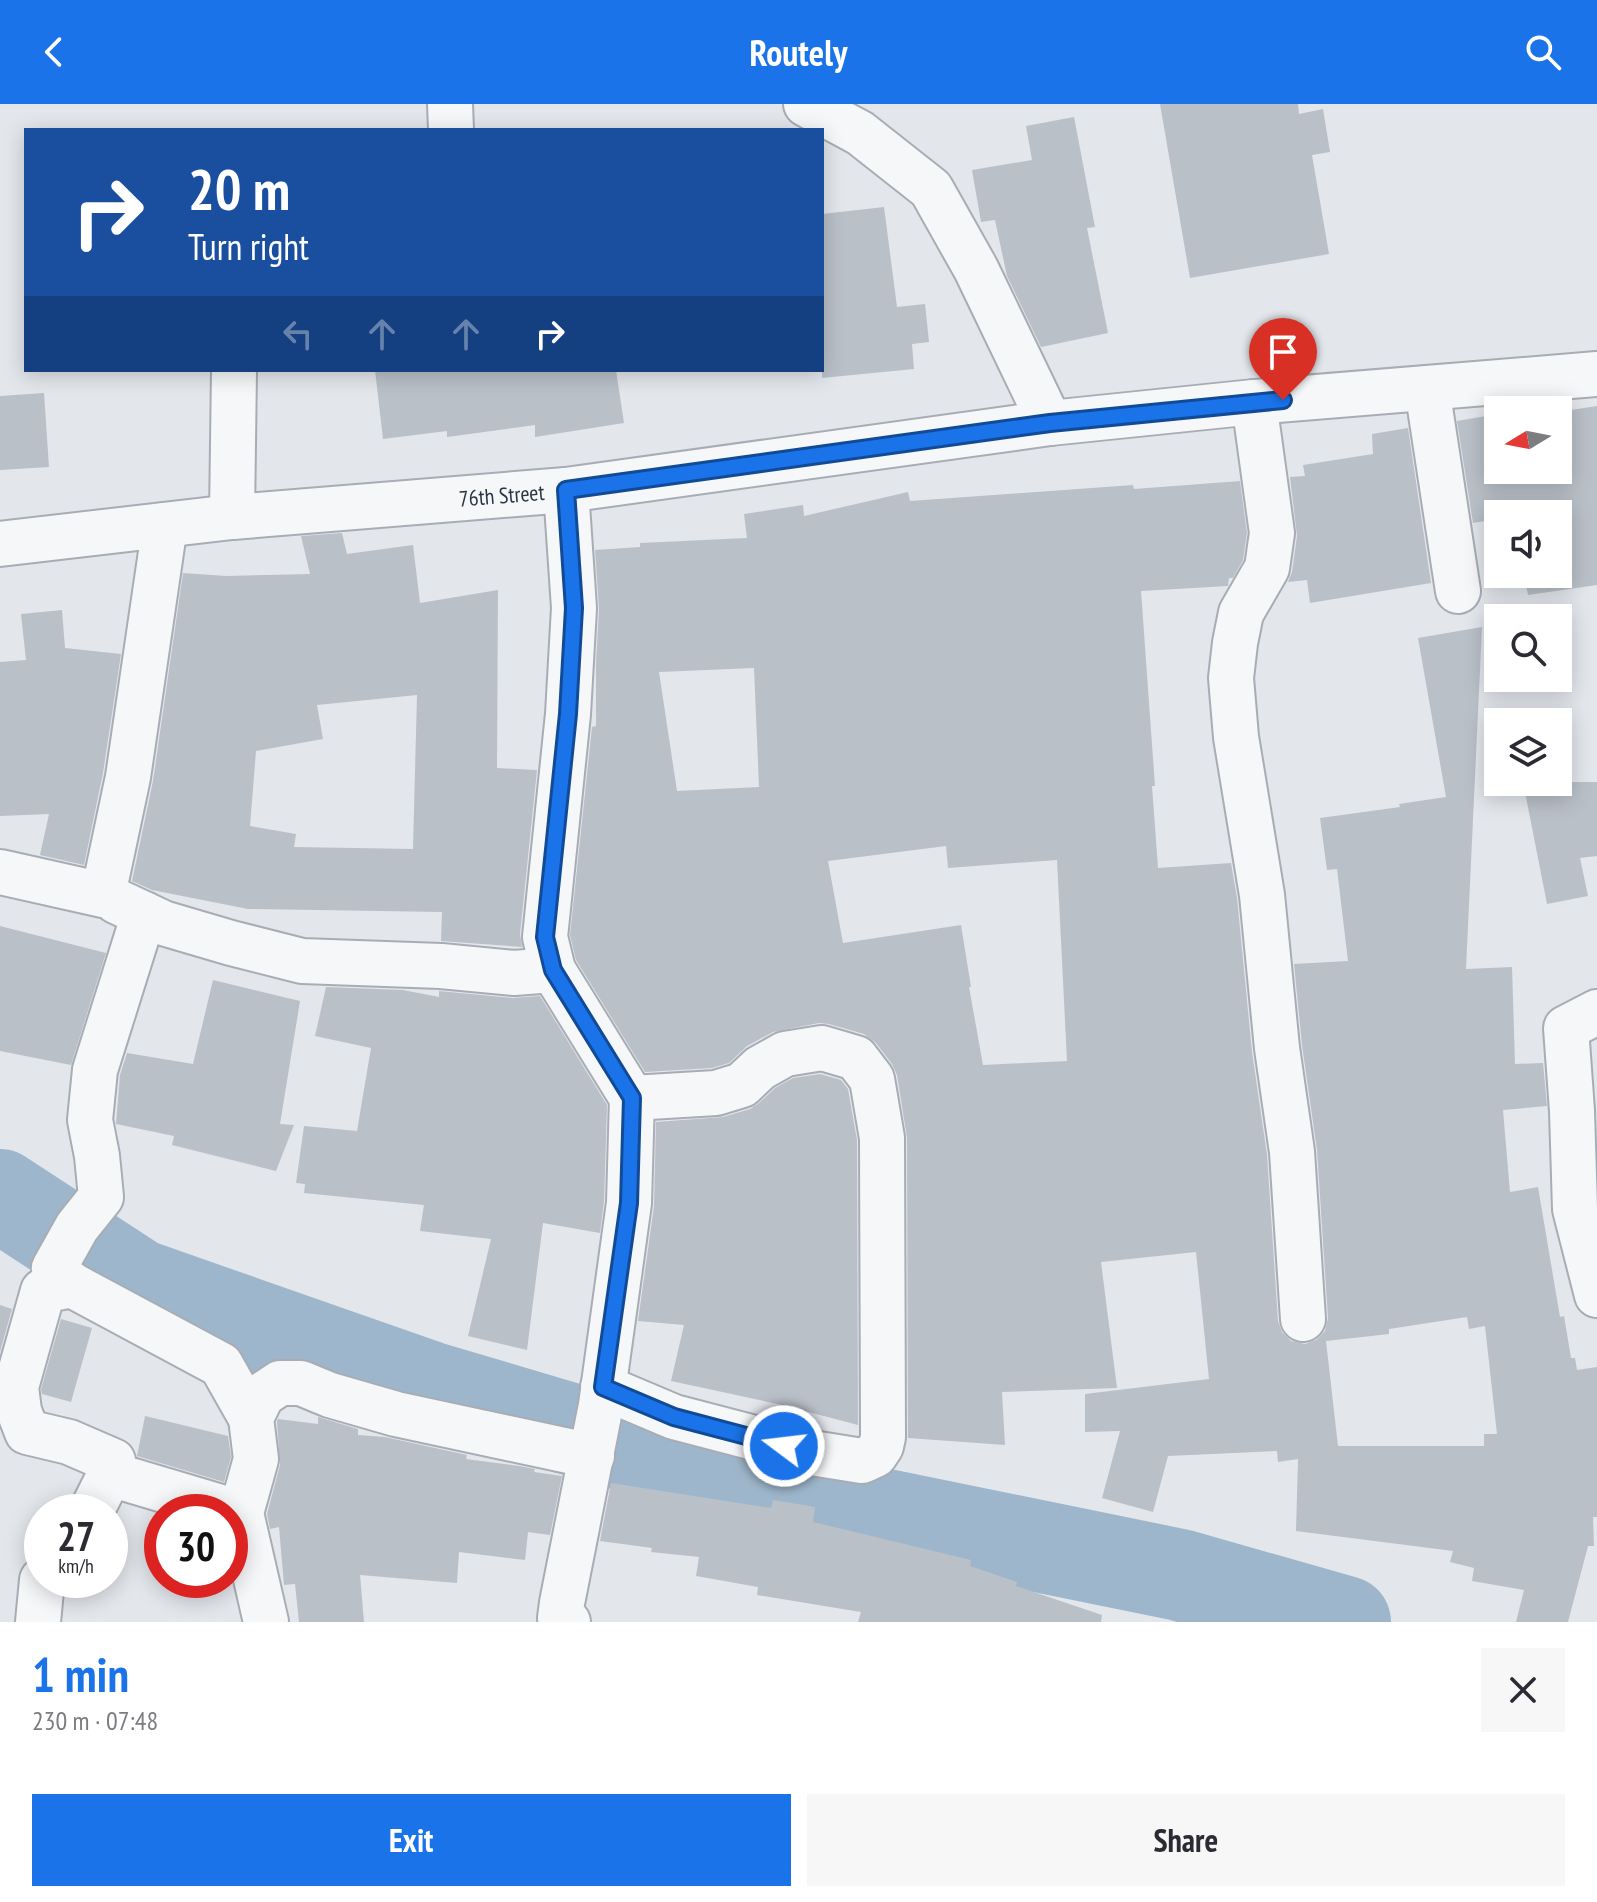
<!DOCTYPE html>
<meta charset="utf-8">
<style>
:root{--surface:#fff;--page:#f7f7f7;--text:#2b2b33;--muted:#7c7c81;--accent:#1a73e8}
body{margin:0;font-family:"PT Sans Narrow",sans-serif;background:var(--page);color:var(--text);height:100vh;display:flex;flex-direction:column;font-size:30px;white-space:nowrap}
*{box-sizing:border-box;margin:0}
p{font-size:26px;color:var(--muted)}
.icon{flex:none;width:44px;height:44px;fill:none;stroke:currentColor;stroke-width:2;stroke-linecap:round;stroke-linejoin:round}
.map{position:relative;height:1518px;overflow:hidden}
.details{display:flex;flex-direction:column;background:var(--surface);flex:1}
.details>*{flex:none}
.top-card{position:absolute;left:24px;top:24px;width:800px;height:244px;border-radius:0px;box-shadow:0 4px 20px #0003;background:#1a4fa0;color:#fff;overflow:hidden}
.needle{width:52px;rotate:260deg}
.buttons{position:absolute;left:1484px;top:292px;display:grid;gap:16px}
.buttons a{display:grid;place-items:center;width:88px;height:88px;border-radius:0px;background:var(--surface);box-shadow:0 4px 20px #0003;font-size:40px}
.speed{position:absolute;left:24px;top:1390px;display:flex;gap:16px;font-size:40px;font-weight:700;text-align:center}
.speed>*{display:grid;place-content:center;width:104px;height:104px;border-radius:50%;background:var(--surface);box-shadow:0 4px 20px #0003;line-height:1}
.speed small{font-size:20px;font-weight:400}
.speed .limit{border:12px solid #d22;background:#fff;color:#111}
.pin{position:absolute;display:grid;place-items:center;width:68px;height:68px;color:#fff;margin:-82px -34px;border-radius:50% 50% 50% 0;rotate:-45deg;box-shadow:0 0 8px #0007}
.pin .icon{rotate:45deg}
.me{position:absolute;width:88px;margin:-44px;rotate:285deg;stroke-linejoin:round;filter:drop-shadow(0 0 6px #0008)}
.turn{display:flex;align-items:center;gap:28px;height:168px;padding:0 32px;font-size:36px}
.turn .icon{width:104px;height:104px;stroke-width:2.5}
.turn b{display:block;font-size:56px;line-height:68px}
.lanes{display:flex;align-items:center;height:76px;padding:0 32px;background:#0003;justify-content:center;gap:40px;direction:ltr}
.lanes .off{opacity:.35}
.round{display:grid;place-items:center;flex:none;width:84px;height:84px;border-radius:0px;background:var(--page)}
.overview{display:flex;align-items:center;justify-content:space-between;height:136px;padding:0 32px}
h1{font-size:48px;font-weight:700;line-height:60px;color:var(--accent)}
.primary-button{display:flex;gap:16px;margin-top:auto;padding:16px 32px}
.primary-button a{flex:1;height:92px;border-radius:0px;background:var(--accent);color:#fff;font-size:32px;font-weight:700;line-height:92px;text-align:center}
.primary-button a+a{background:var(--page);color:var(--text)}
header{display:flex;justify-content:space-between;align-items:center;height:104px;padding:0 32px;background:var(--accent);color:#fff;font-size:36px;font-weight:700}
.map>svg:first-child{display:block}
</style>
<header><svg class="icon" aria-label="back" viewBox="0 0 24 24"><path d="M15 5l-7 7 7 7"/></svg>Routely<svg class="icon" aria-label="search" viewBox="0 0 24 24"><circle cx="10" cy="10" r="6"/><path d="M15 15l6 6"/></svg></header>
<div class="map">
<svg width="1597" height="1518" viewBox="0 0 1597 1518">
<rect width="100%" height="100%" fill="#e3e6eb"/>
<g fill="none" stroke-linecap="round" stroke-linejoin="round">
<!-- river -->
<path stroke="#9eb6cb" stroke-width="92" d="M0,1091L138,1181L429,1283L803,1394L1180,1471L1345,1518"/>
</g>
<!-- building -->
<path fill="#bac0c8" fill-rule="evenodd" d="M1160,0H1298L1299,10L1323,5L1330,48L1312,51L1329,150L1190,174Z
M1074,13L1095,123L1087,124L1108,229L1041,243L1007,172L995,116L981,118L972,66L1032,56L1026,22Z
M884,103L897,203L925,200L929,238L912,240L914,265L822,274V110Z
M375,266H616L624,319L535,333V321L447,333V327L383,335Z
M44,289L49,363L0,366V292Z
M1597,302V481L1528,491L1524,470H1558V410H1498V415L1473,419L1457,317L1498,310V366H1558V308Z
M1408,324L1431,479L1310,499L1307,476L1288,478L1292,468L1297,432L1290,373L1305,372L1303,361L1373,350L1372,330Z
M1240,377L1247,429L1243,456L1233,474H1229L1228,482L1141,487L1155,682H1152L1158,764L1231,759L1237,794L1252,948L1267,1051L1278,1217L1282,1228L1291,1237L1305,1240L1316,1236L1325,1227L1328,1214L1317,1046L1302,941L1294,860L1348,857L1337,765L1327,766L1320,714L1400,703L1399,700L1446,693L1418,534L1482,523L1466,865L1512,863L1515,960L1543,959L1547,1002L1503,1006L1510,1088L1538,1083L1560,1213L1564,1212L1571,1254H1575L1577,1266L1597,1263V1413H1593L1594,1442H1588L1568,1518H1516L1524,1486L1472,1477L1474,1464L1450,1458L1453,1447L1296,1427L1298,1355L1278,1358L1277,1347L1168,1352L1153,1408L1102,1394L1120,1327L1085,1328V1290L1209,1275L1196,1148L1101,1158L1117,1284L1002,1288L1005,1341L908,1334L907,1034L897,971L892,960L876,939L864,930L829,920L819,919L773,928L747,942L729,959L712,964L645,968L576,856L570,831L592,623L596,622V558L599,505L595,446L640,443V439L747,434L744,410L803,401L804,412L908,388L910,397L1133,381L1134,385ZM754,564L759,683L677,687L659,568ZM946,742L948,764L1057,756L1067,957L983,961L969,883H971L961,821L843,839L828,757ZM1467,1213L1469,1225L1485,1222L1497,1330H1484V1342H1338L1326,1237L1389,1230V1225Z
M342,429L347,450L413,441L420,499L498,486L497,664L537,666L520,830L522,843L441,837L442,808L248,805L152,786L132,777L153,677L183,469L226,472L310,470L301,432ZM417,591L413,745L294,743L296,730L250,722L256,647L323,635L317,601Z
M62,506L65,544L121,550L103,669L84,761L40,751L49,710L0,712V558L26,556L21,510Z
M1523,678H1597V752L1580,754L1588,792L1547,800Z
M0,822L106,849L71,961L0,947Z
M213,876L300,897L280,1020L294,1021L276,1067L172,1041L174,1032L116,1020L120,971L127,949L193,960Z
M326,883L403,886L439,893V887L512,894L540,892L607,1001L604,1097L600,1129L543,1119L527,1246L468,1232L491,1135L420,1127L424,1101L304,1089L305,1080L296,1079L304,1022L357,1027L371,944L315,932Z
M820,970L841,976L848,985L857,1036L858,1321L782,1301L671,1277L684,1221L638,1217L654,1102L656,1018L723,1013L750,1005L759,999L775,984L793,974Z
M0,1201L12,1205L0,1248Z
M61,1215L92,1224L71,1298L42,1290L41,1285Z
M145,1312L228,1332L231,1353L224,1378L137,1352Z
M318,1313L358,1325V1331L385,1333L467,1351L466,1355L519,1362L535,1365L534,1368L562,1372L550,1431L528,1428L525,1456L459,1448L457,1479L360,1471L364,1518H299L295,1480L284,1481L279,1423L270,1425L267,1410L280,1361L277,1318L278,1315L318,1320Z
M611,1379L771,1404L773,1396L815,1403L813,1418L971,1456L970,1462L1017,1478L1016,1482L1102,1511L1101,1518H858L861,1508L757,1491L758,1483L696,1472L699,1453L651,1448L652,1444L600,1437Z"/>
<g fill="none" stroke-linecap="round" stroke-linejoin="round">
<defs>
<g id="minor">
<path d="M450,0L451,26"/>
<path d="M806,0L860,29L931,85L976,165L1050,319"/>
<path d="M1427,284L1458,487"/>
<path d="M1254,298L1272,429L1267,464L1241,509L1235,539L1231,574L1236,633L1262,791L1277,944L1292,1048L1303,1215"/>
<path d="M566,386L574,504L568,610L545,833L553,866L632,994L629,1099L601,1301L562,1499L560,1514L568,1518"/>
<path d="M232,413L234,266"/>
<path id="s1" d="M0,440L232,413L566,386L1050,319L1254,298L1597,270"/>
<path d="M0,768L103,791L128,673L165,421"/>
<path d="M116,797L163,819L231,839L302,857L441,862L514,869L553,866"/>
<path d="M144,810L95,966L90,1016L97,1052L101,1093L77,1123L54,1164L57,1169L72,1181L221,1261L251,1314"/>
<path d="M1597,908L1566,924L1572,1007L1575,1105L1597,1191"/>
<path d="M72,1181L43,1187L16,1283L19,1307L27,1328L69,1338L113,1357L110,1370L91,1408"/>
<path d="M603,1283L674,1313L812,1349L862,1357L875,1351L881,1342L883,1333L882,1034L872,975L856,954L822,944L785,950L760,964L742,981L716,989L632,994"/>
<path d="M110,1370L241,1409"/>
<path d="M38,1518L42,1476"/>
<path d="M266,1518L241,1409L256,1355L251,1314L262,1291L280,1279H301L330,1291L396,1310L592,1352"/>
</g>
</defs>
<!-- minor casing -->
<use href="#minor" stroke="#a8adb5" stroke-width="48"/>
<!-- minor -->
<use href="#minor" stroke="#f6f7f9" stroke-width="44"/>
</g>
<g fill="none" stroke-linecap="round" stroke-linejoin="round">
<defs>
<path id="route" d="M784,1342L674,1313L603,1283L629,1099L632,994L553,866L545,833L568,610L574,504L566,386L1050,319L1283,296"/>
</defs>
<!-- route casing -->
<use href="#route" stroke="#114b97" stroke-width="20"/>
<!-- route -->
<use href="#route" stroke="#1a73e8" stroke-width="14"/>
</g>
<g text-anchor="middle" stroke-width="6" stroke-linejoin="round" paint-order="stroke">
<!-- street labels -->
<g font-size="22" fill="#2a3543" stroke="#f3f5f8">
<text dy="8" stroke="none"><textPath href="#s1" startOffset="504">76th Street</textPath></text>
</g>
</g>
</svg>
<div class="buttons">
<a><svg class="needle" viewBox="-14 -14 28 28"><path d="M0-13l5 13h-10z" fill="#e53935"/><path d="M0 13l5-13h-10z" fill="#7c7c81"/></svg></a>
<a><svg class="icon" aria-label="sound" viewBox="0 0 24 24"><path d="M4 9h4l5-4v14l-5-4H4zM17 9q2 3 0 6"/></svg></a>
<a><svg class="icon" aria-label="search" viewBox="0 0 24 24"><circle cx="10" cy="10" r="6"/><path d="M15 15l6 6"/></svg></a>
<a><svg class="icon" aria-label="layers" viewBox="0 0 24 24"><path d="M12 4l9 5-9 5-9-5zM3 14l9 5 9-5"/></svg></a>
</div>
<div class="speed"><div>27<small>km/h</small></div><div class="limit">30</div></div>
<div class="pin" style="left:1283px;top:296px;background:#d93025"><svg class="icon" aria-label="arrive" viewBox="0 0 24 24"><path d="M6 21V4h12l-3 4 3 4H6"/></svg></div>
<svg class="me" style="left:784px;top:1342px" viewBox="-20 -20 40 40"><circle r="17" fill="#1a73e8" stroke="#fff" stroke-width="3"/><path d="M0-11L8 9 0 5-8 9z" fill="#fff"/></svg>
<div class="top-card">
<div class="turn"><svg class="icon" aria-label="right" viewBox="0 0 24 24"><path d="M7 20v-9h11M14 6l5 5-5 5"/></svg><div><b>20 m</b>Turn right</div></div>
<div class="lanes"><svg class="icon off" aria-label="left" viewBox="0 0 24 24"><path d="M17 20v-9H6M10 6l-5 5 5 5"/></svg><svg class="icon off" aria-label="ahead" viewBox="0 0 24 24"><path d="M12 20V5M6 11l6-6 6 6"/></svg><svg class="icon off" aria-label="ahead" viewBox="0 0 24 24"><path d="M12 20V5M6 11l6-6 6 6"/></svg><svg class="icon" aria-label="right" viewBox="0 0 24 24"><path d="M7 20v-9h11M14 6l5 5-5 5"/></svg></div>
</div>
</div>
<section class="details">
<div class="overview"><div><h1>1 min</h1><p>230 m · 07:48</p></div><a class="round"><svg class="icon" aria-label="close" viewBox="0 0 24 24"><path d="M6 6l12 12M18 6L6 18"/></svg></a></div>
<div class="primary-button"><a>Exit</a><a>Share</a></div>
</section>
